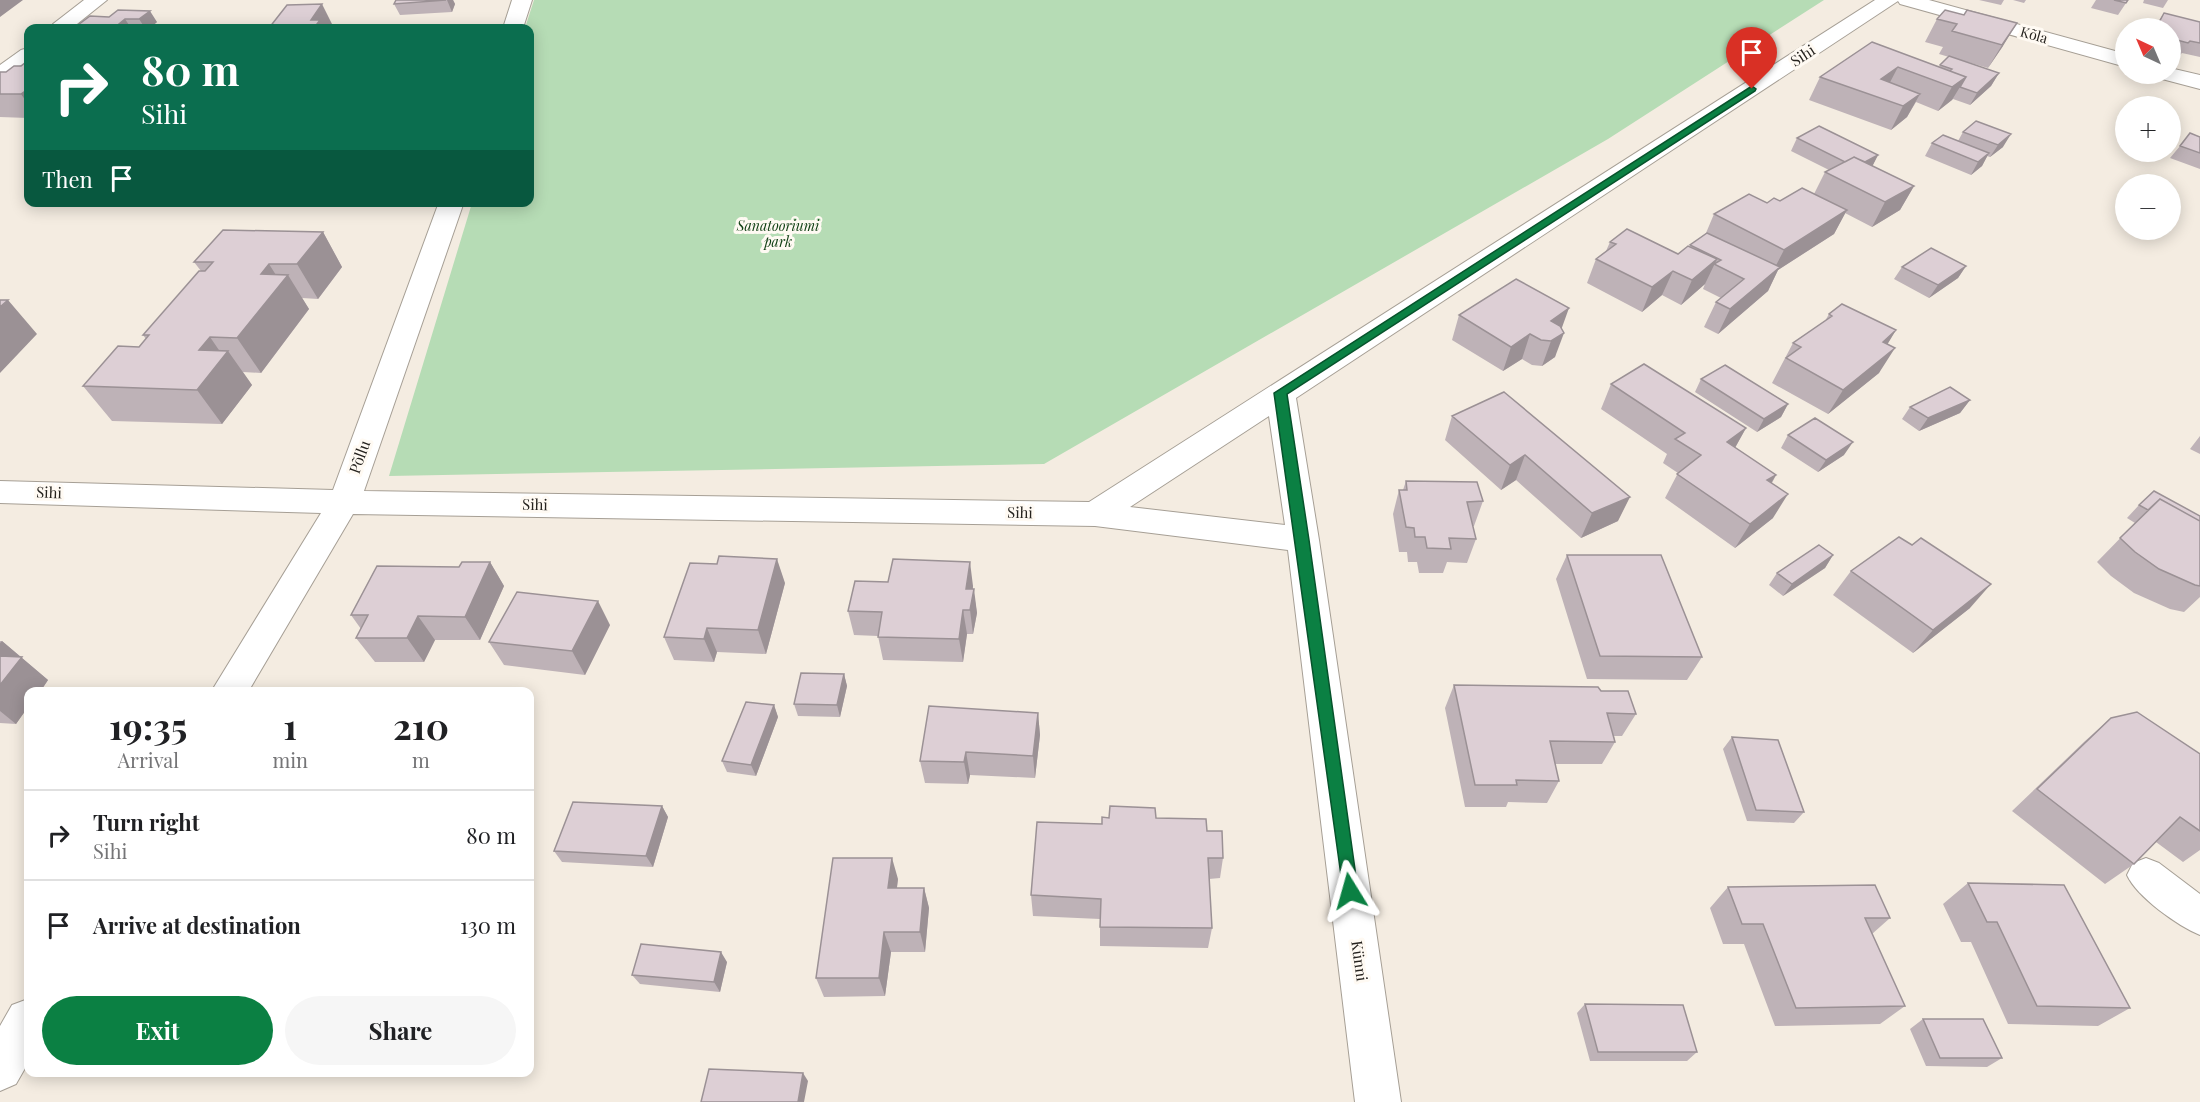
<!DOCTYPE html>
<meta charset="utf-8">
<style>
:root{--surface:#fff;--page:#f6f6f6;--text:#202124;--muted:#757577;--line:#e0e0e0;--accent:#0b8043}
body{margin:0;font-family:"Playfair Display",serif;background:var(--page);color:var(--text);height:100vh;display:flex;flex-direction:column;font-size:22px;white-space:nowrap}
*{box-sizing:border-box;margin:0}
p{font-size:20px;color:var(--muted)}
.icon{flex:none;width:33px;height:33px;fill:none;stroke:currentColor;stroke-width:2;stroke-linecap:round;stroke-linejoin:round}
.map{position:relative;flex:1;overflow:hidden}
.details{position:absolute;left:24px;top:687px;width:510px;height:390px;display:flex;flex-direction:column;background:var(--surface);border-radius:12px;box-shadow:0 3px 15px #0003}
.details>*{flex:none}
.banner{position:absolute;left:24px;top:24px;width:510px;height:183px;border-radius:12px;box-shadow:0 3px 15px #0003;background:#0b6e4f;color:#fff;overflow:hidden}
.needle{width:39px;rotate:316deg}
.buttons{position:absolute;left:2115px;top:18px;display:grid;gap:12px}
.buttons a{display:grid;place-items:center;width:66px;height:66px;border-radius:50%;background:var(--surface);box-shadow:0 3px 15px #0003;font-size:30px}
.pin{position:absolute;display:grid;place-items:center;width:51px;height:51px;color:#fff;margin:-62px -26px;border-radius:50% 50% 50% 0;rotate:-45deg;box-shadow:0 0 6px #0007}
.pin .icon{rotate:45deg}
.me{position:absolute;width:66px;margin:-33px;rotate:352deg;stroke-linejoin:round;filter:drop-shadow(0 0 4px #0008)}
.turn{display:flex;align-items:center;gap:21px;height:126px;padding:0 18px;font-size:27px}
.turn .icon{width:78px;height:78px;stroke-width:2.5}
.turn b{display:block;font-size:42px;line-height:51px}
.then{display:flex;align-items:center;height:57px;padding:0 18px;background:#0003;gap:12px;font-size:22px}
.eta{display:flex;justify-content:space-evenly;align-items:center;height:102px;text-align:center}
.eta b{font-size:36px;font-weight:700;line-height:42px}
.cta{display:flex;gap:12px;margin-top:auto;padding:12px 18px}
.cta a{flex:1;height:69px;border-radius:36px;background:var(--accent);color:#fff;font-size:24px;font-weight:700;line-height:69px;text-align:center}
.cta a+a{background:var(--page);color:var(--text)}
ul{padding:0;list-style:none}
li{display:flex;align-items:center;gap:18px;height:90px;padding:0 18px;border-top:2px solid var(--line)}
li div{flex:1}
li b{display:block;font-size:22px}
li em{font-style:normal}
.map>svg:first-child{display:block}
</style>
<div class="map">
<svg width="2200" height="1102" viewBox="0 0 2200 1102">
<rect width="100%" height="100%" fill="#f4ece1"/>
<!-- green -->
<path fill="#b6dcb5" d="M534,0H1824L1608,139L1044,464L389,476L472,203L530,202V28H525Z"/>
<g fill="none" stroke-linecap="round" stroke-linejoin="round">
<defs>
<path id="service" d="M2146,858L2159,863L2200,894V935C2178,926 2137,897 2127,875L2133,863Z"/>
<path id="minor" d="M84,0H107L72,28H50L53,24Z
M512,0H532L523,28H503Z
M1875,0H1929L2126,54V67L1900,4L1898,1L1296,398L1319,540L1401,1102H1355L1288,550L1095,526L353,514L248,692H211L321,513L0,503V481L333,490L439,202H464L364,491L1089,502ZM1269,416L1285,525L1130,507Z
M28,48V64L8,81L0,83V65L21,50Z
M2170,68L2200,75V89L2162,79L2160,74H2170Z
M28,999V1063L16,1084L0,1091V1026L12,1005Z"/>
</defs>
<!-- service casing -->
<use href="#service" stroke="#a69f95" stroke-width="2"/>
<!-- minor casing -->
<use href="#minor" stroke="#a69f95" stroke-width="2"/>
<!-- service -->
<use href="#service" fill="#fff" fill-rule="evenodd"/>
<!-- minor -->
<use href="#minor" fill="#fff" fill-rule="evenodd"/>
</g>
<!-- wall -->
<path fill="#beb2b7" d="M396,0H453L455,4L452,12L400,15L394,4Z
M1979,0H2004L2001,5Z
M2013,0H2026L2024,3Z
M2096,0H2128L2118,15L2091,8Z
M2144,0H2168L2163,8L2143,3Z
M118,10L157,22L150,28H74L109,17Z
M1945,10L2003,46L1988,68L1954,58L1999,73L1991,86L1970,105L1953,99L1938,111L1916,102L1907,117L1891,130L1809,100L1820,77L1872,42L1939,67L1949,57L1939,54L1943,47L1925,42L1937,19Z
M2164,13L2200,22V57L2182,53L2180,55L2170,52V28H2154Z
M28,62V118L0,117V72H6Z
M1963,132L2003,147L1990,157L1987,156L1982,166L1971,175L1925,156L1932,143L1958,141Z
M2200,137V169L2170,158L2180,146Z
M1797,138L1878,155L1872,166L1914,186L1900,210L1872,227L1845,213L1834,234L1778,270L1768,291L1718,334L1704,327L1716,302L1721,298L1703,289L1705,284L1681,305L1662,295L1642,312L1587,283L1596,259L1606,251L1610,242L1678,254L1690,247V245L1706,233L1714,214L1767,203L1780,201L1814,194L1825,172L1829,170L1791,151Z
M323,232L342,267L318,299L302,298L309,309L261,373L243,372L252,385L222,424L112,421L83,386L139,347L146,339L143,335L201,271L194,262Z
M1966,266L1958,278L1929,298L1894,279L1902,267Z
M1829,314L1896,330L1887,344L1879,373L1828,414L1772,383L1793,343L1825,321Z
M1459,315L1561,328L1555,357L1542,366L1532,365L1522,359L1503,371L1452,340Z
M1701,379L1788,404L1781,417L1757,432L1695,392Z
M1611,384L1746,428L1735,448L1776,475L1772,483L1773,518L1735,548L1665,498L1678,473L1663,463L1667,454L1601,409Z
M1504,392L1618,521L1581,538L1516,480L1501,490L1445,440L1452,416Z
M1970,400L1960,413L1919,431L1902,419L1910,407Z
M1788,435L1844,455L1818,472L1781,448Z
M2200,436V454L2190,449Z
M1406,481L1483,501L1474,526H1473L1476,539L1467,563L1447,562L1443,573H1419L1417,562H1408L1407,552H1399L1393,514L1399,490H1403Z
M2139,505L2200,516V597L2184,612L2170,609L2134,593L2111,576L2097,562L2135,523L2127,518Z
M1567,555L1702,657L1687,680L1587,679L1556,579Z
M1833,555L1825,568L1783,596L1769,585L1777,573Z
M490,562L504,586L480,640H435L424,662H375L356,638L361,629L351,615L459,567Z
M1851,571L1970,608L1913,653L1833,595Z
M888,582L973,586V589L977,613L973,634H967L963,662L883,660L878,636L854,635L848,611Z
M785,583L766,654L717,652L714,662L674,660L664,637Z
M610,625L585,675L504,665L489,642Z
M0,641H2L48,680L40,692H28V707L16,724L0,723Z
M844,674L847,686L840,717L798,716L794,704Z
M1454,685L1601,691L1636,714L1622,736H1614L1615,742L1602,764H1555L1559,781L1547,803L1508,802L1506,807H1465L1445,708Z
M774,705L778,717L756,776L727,772L722,761Z
M1038,713L1040,735L1035,778L970,775L968,784L925,783L920,761Z
M2111,718L2200,754V850L2183,862L2156,842L2134,864L2105,884L2012,811L2085,741Z
M1732,737L1804,812L1794,823L1747,821L1723,749Z
M662,806L668,817L653,867L562,862L554,851Z
M1109,818H1156L1207,831L1223,858L1220,878L1209,879L1212,928L1208,948L1100,946V919L1033,916L1031,895Z
M898,879L897,888H924L929,908L925,952H891L885,996L824,997L816,978Z
M1968,883L2130,1008L2098,1026L2008,1024L1971,942H1961L1943,904Z
M1728,887L1890,918L1872,934L1905,1006L1880,1024L1775,1026L1744,944H1723L1710,908Z
M727,962L720,992L640,984L632,975Z
M1585,1004L1697,1052L1687,1061H1590L1577,1013Z
M1923,1019L2002,1058L1987,1067L1926,1066L1910,1029Z"/>
<!-- shaded-wall -->
<path fill="#9b9195" d="M0,0H23L0,17Z
M447,0H453L455,4L452,12Z
M322,4L333,26L331,28H314L311,20Z
M150,11L157,22L150,28H145L139,19Z
M125,19L131,28H114Z
M2017,23L2003,46L1988,68L2002,45Z
M1898,67L1886,90L1881,79Z
M1999,73L1991,86L1970,105L1977,93Z
M1966,77L1952,100L1938,111L1952,87Z
M28,89V104L21,94Z
M1920,94L1907,117L1891,130L1903,106Z
M2011,134L2003,147L1990,157L1998,145Z
M1989,153L1982,166L1971,175L1978,162Z
M1878,155L1872,167H1856Z
M1914,186L1900,210L1872,227L1885,202Z
M1847,210L1834,234L1778,270L1768,291L1718,334L1730,309L1772,273L1784,250Z
M323,232L342,267L318,299L297,264Z
M1717,259L1705,284L1681,305L1692,280Z
M269,264L281,283L288,275L309,309L261,373L237,338L261,274Z
M1966,266L1958,278L1929,298L1938,285Z
M1673,271L1662,295L1642,312L1652,287Z
M8,300L37,334L0,373V307Z
M1569,308L1560,333L1551,321Z
M1896,330L1881,355L1883,342Z
M1564,333L1555,357L1542,366L1551,341Z
M1530,334L1522,359L1503,371L1511,347Z
M210,337L223,356L228,351L252,385L222,424L197,390L199,350Z
M1895,348L1879,373L1828,414L1843,390Z
M1970,400L1960,413L1919,431L1928,418Z
M1788,404L1781,417L1757,432L1764,419Z
M1746,428L1732,453L1727,442Z
M1853,442L1844,455L1818,472L1826,460Z
M1525,455L1516,480L1501,490L1510,465Z
M1776,475L1761,500L1767,480Z
M1788,494L1773,518L1735,548L1750,524Z
M1630,497L1618,521L1581,538L1592,513Z
M1833,555L1825,568L1783,596L1792,584Z
M777,559L785,583L766,654L758,630Z
M490,562L504,586L480,640L465,617Z
M970,562L973,586L970,610L966,589Z
M1991,584L1970,608L1913,653L1933,630Z
M974,589L977,613L973,634L970,610Z
M598,601L610,625L585,675L572,651Z
M963,610L967,634L963,662L959,639Z
M418,616L435,640L424,662L407,638Z
M707,628L717,652L714,662L704,639Z
M2,641L48,680L40,692H28V707L16,724L0,711V643Z
M844,674L847,686L840,717L837,705Z
M774,705L778,717L756,776L751,765Z
M1038,713L1040,735L1035,778L1033,756Z
M966,752L970,775L968,784L964,762Z
M662,806L668,817L653,867L646,856Z
M892,858L898,879L894,908L888,888Z
M924,888L929,908L925,952L920,932Z
M884,932L891,952L885,996L879,978Z
M721,952L727,962L720,992L714,982Z
M803,1073L808,1081L804,1102H798Z"/>
<!-- building -->
<path fill="#ddcfd5" stroke="#9b9195" stroke-width="1.5" d="M396,0H446L394,4Z
M2114,0H2128L2126,3Z
M322,4L311,20H320L314,28H269L287,5Z
M118,10L150,11L139,19H125L114,28H74L90,16L109,17Z
M1945,10L1964,15L1967,10L2017,23L2002,45L1952,31L1957,24L1937,19Z
M2164,13L2200,22V43L2190,41L2188,43L2173,39L2174,36L2170,35V28H2156Z
M1872,42L1966,77L1952,87L1898,67L1881,79L1920,94L1903,106L1820,77Z
M1949,56L1999,73L1977,93L1960,87L1966,77L1950,71L1952,69L1940,65Z
M26,62H28V89L21,94H0V72H6L14,66H21Z
M1976,121L2011,134L1998,145L1963,132Z
M1819,126L1878,155L1865,162L1854,157L1845,162L1797,138Z
M2190,133L2200,137V153L2180,146Z
M1943,135L1989,153L1978,162L1932,143Z
M1854,157L1914,186L1885,202L1825,172Z
M1802,188L1847,210L1784,250L1714,214L1749,194L1767,203L1774,198L1780,201Z
M1627,229L1678,254L1688,246L1717,259L1692,280L1673,271L1652,287L1596,259L1616,244L1610,242Z
M223,230L323,232L297,264H269L261,274L288,275L237,338L210,337L199,350L228,351L197,390L83,386L118,346L139,347L149,335H143L199,271H205L213,262H194Z
M1707,233L1780,267L1730,309L1716,302L1744,279L1714,264L1721,260L1690,245Z
M1931,248L1966,266L1938,285L1902,267Z
M1516,279L1569,308L1551,321L1560,326L1564,333L1551,341L1541,340L1530,334L1511,347L1459,315Z
M0,300H8L0,307Z
M1842,304L1896,330L1883,342L1895,348L1843,390L1786,358L1801,347L1793,343L1832,316L1829,314Z
M1644,364L1746,428L1727,442L1776,475L1767,480L1788,494L1750,524L1677,474L1701,455L1675,439L1685,433L1611,384Z
M1725,365L1788,404L1764,419L1701,379Z
M1950,387L1970,400L1928,418L1910,407Z
M1504,392L1630,497L1592,513L1525,455L1510,465L1452,416Z
M1815,418L1853,442L1826,460L1788,435Z
M1406,481L1477,482L1483,501L1467,502L1476,539L1449,538L1451,549L1427,548L1425,537H1415L1414,528L1406,527L1399,490H1407Z
M2154,491L2200,516V521L2160,499L2148,510L2139,505Z
M2160,499L2200,521V586L2195,585L2159,569L2135,552L2120,538Z
M1899,537L1912,545L1921,538L1991,584L1933,630L1851,571Z
M1819,545L1833,555L1792,584L1777,573Z
M1567,555H1661L1702,657L1600,656Z
M719,556L777,559L758,630L707,628L704,639L664,637L690,563L717,564Z
M893,559L970,562L966,589H974L970,610H963L959,639L878,637L882,612L848,611L855,581L888,582Z
M462,562H490L465,617L418,616L407,638H356L368,615H351L377,566L459,567Z
M517,592L598,601L572,651L489,642Z
M0,656L22,657L0,685Z
M801,673L844,674L837,705L794,704Z
M1454,685L1598,687L1601,691H1628L1636,714L1607,713L1615,742L1550,741L1559,781L1516,780L1517,785H1475Z
M746,702L774,705L751,765L722,761Z
M929,706L1038,713L1033,756L966,752L964,762L920,761Z
M2137,712L2200,754V831L2180,817L2134,864L2037,789L2111,718Z
M1732,737L1778,740L1804,812L1756,810Z
M573,802L662,806L646,856L554,851Z
M1110,806L1155,808L1156,818L1206,819L1207,831H1222L1223,858H1208L1212,928L1100,927L1101,899L1031,895L1037,822L1102,824V817L1109,818Z
M833,858H892L888,888H924L920,932H884L879,978H816Z
M1968,883L2064,885L2130,1008L2037,1006L1997,922H1987Z
M1875,885L1890,918H1865L1905,1006L1796,1008L1763,924H1742L1728,887Z
M641,944L721,952L714,982L632,975Z
M1585,1004L1683,1005L1697,1052H1598Z
M1923,1019H1983L2002,1058H1940Z
M709,1069L803,1073L798,1102H701Z"/>
<!-- route -->
<path fill="#0b8043" stroke="#07532c" stroke-width="1.5" d="M1752,86L1756,89L1755,91L1287,394L1309,540L1358,891L1356,897L1350,899L1344,897L1274,393Z"/>
<g text-anchor="middle" stroke-width="6" stroke-linejoin="round" paint-order="stroke">
<!-- far-street labels -->
<g font-size="14" fill="#26231f" stroke="#fffaf3">
<text transform="translate(2034 35) rotate(16)" y="5">Kõla</text>
</g>
<!-- far-park labels -->
<g font-size="14" font-style="italic" fill="#0f3f13" stroke="#fffaf3">
<text x="778" y="231">Sanatooriumi<tspan x="778" dy="16">park</tspan></text>
</g>
<!-- street labels -->
<g font-size="15" fill="#26231f" stroke="#fffaf3">
<text transform="translate(1803 56) rotate(-33)" y="5">Sihi</text>
<text transform="translate(360 457) rotate(-70)" y="5">Põllu</text>
<text transform="translate(49 493) rotate(2)" y="5">Sihi</text>
<text transform="translate(535 505) rotate(1)" y="5">Sihi</text>
<text transform="translate(1020 513) rotate(1)" y="5">Sihi</text>
<text transform="translate(1359 961) rotate(82)" y="5">Künni</text>
</g>
</g>
</svg>
<div class="buttons">
<a><svg class="needle" viewBox="-14 -14 28 28"><path d="M0-13l5 13h-10z" fill="#e53935"/><path d="M0 13l5-13h-10z" fill="#757577"/></svg></a>
<a>+</a>
<a>−</a>
</div>
<div class="pin" style="left:1752px;top:89px;background:#d93025"><svg class="icon" aria-label="arrive" viewBox="0 0 24 24"><path d="M6 21V4h12l-3 4 3 4H6"/></svg></div>
<svg class="me" style="left:1350px;top:891px" viewBox="-20 -20 40 40"><path d="M0-17L14 15 0 8-14 15z" fill="#0b8043" stroke="#fff" stroke-width="4"/></svg>
<div class="banner">
<div class="turn"><svg class="icon" aria-label="right" viewBox="0 0 24 24"><path d="M7 20v-9h11M14 6l5 5-5 5"/></svg><div><b>80 m</b>Sihi</div></div>
<div class="then">Then<svg class="icon" aria-label="arrive" viewBox="0 0 24 24"><path d="M6 21V4h12l-3 4 3 4H6"/></svg></div>
</div>
<section class="details">
<div class="eta">
<div><b>19:35</b><p>Arrival</p></div>
<div><b>1</b><p>min</p></div>
<div><b>210</b><p>m</p></div>
</div>
<ul>
<li><svg class="icon" aria-label="right" viewBox="0 0 24 24"><path d="M7 20v-9h11M14 6l5 5-5 5"/></svg><div><b>Turn right</b><p>Sihi</p></div><em>80 m</em></li>
<li><svg class="icon" aria-label="arrive" viewBox="0 0 24 24"><path d="M6 21V4h12l-3 4 3 4H6"/></svg><div><b>Arrive at destination</b></div><em>130 m</em></li>
</ul>
<div class="cta"><a>Exit</a><a>Share</a></div>
</section>
</div>
